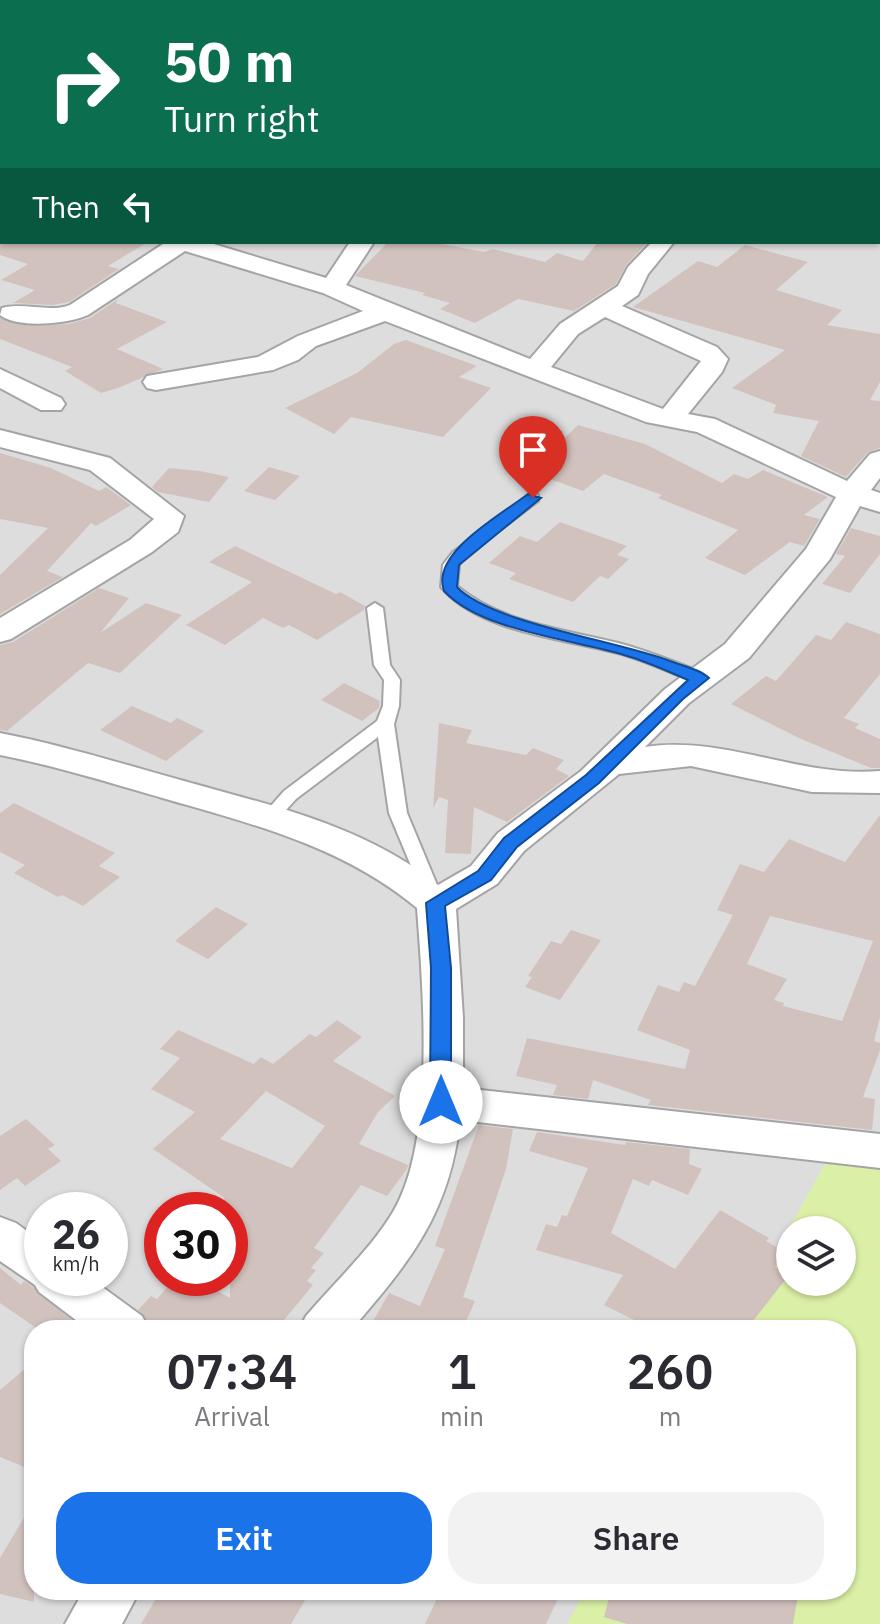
<!DOCTYPE html>
<style>
:root{--surface:#fff;--page:#f2f2f3;--text:#2b2b33;--muted:#7c7c81;--accent:#1a73e8}
body{margin:0;font-family:"IBM Plex Sans",sans-serif;background:var(--page);color:var(--text);height:100vh;display:flex;flex-direction:column;font-size:30px;white-space:nowrap}
*{box-sizing:border-box;margin:0}
p{font-size:26px;color:var(--muted)}
.icon{flex:none;width:44px;height:44px;fill:none;stroke:currentColor;stroke-width:2;stroke-linecap:round;stroke-linejoin:round}
.map{position:relative;flex:1;overflow:hidden}
.drawer{position:absolute;left:24px;top:1320px;width:832px;height:280px;display:flex;flex-direction:column;background:var(--surface);border-radius:32px;box-shadow:0 2px 6px #0004}
.drawer>*{flex:none}
.top-card{position:absolute;left:0px;top:0px;width:880px;height:244px;box-shadow:0 2px 6px #0004;background:#0b6e4f;color:#fff;overflow:hidden}
.fabs{position:absolute;left:776px;top:1216px;display:grid;gap:16px}
.fabs a{display:grid;place-items:center;width:80px;height:80px;border-radius:50%;background:var(--surface);box-shadow:0 2px 6px #0004;font-size:40px}
.speed{position:absolute;left:24px;top:1192px;display:flex;gap:16px;font-size:40px;font-weight:700;text-align:center}
.speed>*{display:grid;place-content:center;width:104px;height:104px;border-radius:50%;background:var(--surface);box-shadow:0 2px 6px #0004;line-height:1}
.speed small{font-size:20px;font-weight:400}
.speed .limit{border:12px solid #d22;background:#fff;color:#111}
.pin{position:absolute;display:grid;place-items:center;width:68px;height:68px;color:#fff;margin:-82px -34px;border-radius:50% 50% 50% 0;rotate:-45deg;box-shadow:0 0 8px #0007}
.pin .icon{rotate:45deg}
.me{position:absolute;width:88px;margin:-44px;rotate:0deg;stroke-linejoin:round;filter:drop-shadow(0 0 6px #0008)}
.turn{display:flex;align-items:center;gap:28px;height:168px;padding:0 32px;font-size:36px}
.turn .icon{width:104px;height:104px;stroke-width:2.5}
.turn b{display:block;font-size:56px;line-height:68px}
.then{display:flex;align-items:center;height:76px;padding:0 32px;background:#0003;gap:16px;font-size:30px}
.eta{display:flex;justify-content:space-evenly;align-items:center;height:136px;text-align:center}
.eta b{font-size:48px;font-weight:600;line-height:56px}
.cta{display:flex;gap:16px;margin-top:auto;padding:16px 32px}
.cta a{flex:1;height:92px;border-radius:32px;background:var(--accent);color:#fff;font-size:32px;font-weight:600;line-height:92px;text-align:center}
.cta a+a{background:var(--page);color:var(--text)}
.map>svg:first-child{display:block}
</style>
<div class="map">
<svg width="880" height="1624" viewBox="0 0 880 1624">
<rect width="100%" height="100%" fill="#f1ebe5"/>
<!-- residential -->
<path fill="#dedddd" fill-rule="evenodd" d="M0,0H880V1624H0ZM2,2H878V242H2ZM42,1210H110V1278H42ZM162,1210H230V1278H162ZM790,1230H842V1282H790ZM34,1330H846V1590H34Z"/>
<!-- grass -->
<path fill="#daf0a6" fill-rule="evenodd" d="M825,1164L880,1168V1624H567L586,1590H846V1330H732ZM790,1230H842V1282H790Z"/>
<!-- building -->
<path fill="#d2c2be" fill-rule="evenodd" d="M0,242H148L108,266L119,269L69,302L53,305L13,303L35,290L1,280L28,264L0,255Z
M388,242H431L484,252L493,249L545,262L557,253L583,261L598,242H648L626,265L616,284L574,311L518,299L475,323L440,309L450,303L422,295L425,293L355,276Z
M745,245L808,262L776,290L842,310L827,325L880,334V382L870,400L880,401V448L868,452L846,477L801,456L819,421L773,413L776,405L732,388L785,350L633,307L698,261L717,267Z
M118,299L116,303L167,322L117,349L163,369L118,388L101,393L65,371L72,367L0,339V318L30,326L69,324L90,318Z
M406,340L477,366L459,377L491,388L443,437L351,417L334,434L285,408L357,373L394,344Z
M578,425L645,444L722,483L734,474L748,479L763,470L828,497L804,515L820,519L804,546L790,542L745,575L705,558L738,530L658,498L662,495L604,474L583,491L520,468L549,448L553,449Z
M0,453L51,468L99,491L106,487L131,505L96,526L91,523L47,571L63,577L0,614V575L48,528L0,519Z
M269,467L300,476L275,500L244,491Z
M169,468L200,471L229,477L209,502L158,492L152,487Z
M560,522L627,546L617,555L629,559L608,579L600,576L573,602L509,579L516,573L489,563L520,536L537,542Z
M851,528L880,536V554L850,593L822,584L845,556L836,554Z
M235,546L336,594L340,592L365,606L364,610L317,640L289,625L283,628L263,618L225,645L186,625L252,582L209,562Z
M99,588L129,598L100,633L146,603L182,615L120,673L88,663L7,731L0,730V645L13,642Z
M846,622L880,634V674L844,718L859,724L855,728L880,739V768H871L801,739L731,704L766,676L776,681L816,635L831,640Z
M344,683L380,701L379,708L362,721L321,700Z
M132,706L171,723L177,718L204,731L166,761L100,730Z
M439,723L472,730L466,743L526,755L533,748L564,760L556,769L569,776L507,822L474,807L471,854L445,853L448,800L439,797L433,808Z
M14,803L115,853L99,866L120,877L83,906L62,895L58,897L14,873L25,865L0,852V813Z
M880,815V1017L874,1041L880,1043V1050L863,1097L875,1099L872,1130L648,1105L651,1100L593,1080L588,1099L553,1095L557,1085L516,1076L527,1038L685,1069L690,1050L637,1030L658,985L679,992L684,982L695,986L733,915L717,910L740,864L764,872L789,839L845,862ZM770,916L873,941L842,1021L783,1006L784,1003L774,1000L787,979L747,964Z
M216,907L248,924L208,959L175,941Z
M571,930L601,940L560,1000L525,987L532,977L528,976L551,941L561,944Z
M337,1020L362,1037L333,1061L395,1096L378,1112L359,1144L408,1165L407,1169L387,1196L361,1185L314,1248L324,1253L311,1268L316,1270L307,1281L313,1285L279,1326L287,1330H215L199,1322L192,1330H152L138,1310L151,1296L157,1299L175,1278H195L230,1298V1210H216L225,1198L153,1149L195,1112L151,1089L180,1058L160,1049L178,1030L254,1064L261,1057L273,1064L310,1034L316,1037ZM266,1091L325,1126L292,1168L220,1139Z
M26,1119L55,1145L48,1149L61,1161L25,1186L17,1178L0,1190V1136Z
M479,1125L513,1129L506,1169L463,1297L475,1301L465,1324L477,1330H368L389,1293L420,1306L445,1249L435,1246Z
M537,1132L625,1145L626,1142L690,1149L689,1164L702,1169L688,1195L652,1180L649,1186L633,1179L611,1233L675,1269L720,1210L769,1238L766,1241L786,1253L775,1267L789,1275L746,1330H654L604,1305L623,1275L536,1250L546,1224L557,1227L562,1215L567,1216L588,1168L529,1151Z
M0,1268L21,1285L24,1281L33,1287L84,1330H39L0,1303Z
M34,1361V1471L0,1457V1390Z
M34,1501V1602L0,1594V1558Z
M161,1590H311L291,1624H141Z
M441,1590H562L546,1624H425Z
M611,1590H799L793,1624H627L604,1617Z"/>
<g fill="none" stroke-linecap="round" stroke-linejoin="round">
<defs>
<path id="lane" d="M807,0H834L836,2H809Z
M878,33H880V39H878Z
M533,494L538,495V501L463,558L459,565L457,586C503,624 563,629 618,643C649,651 677,663 706,674L708,678L706,682H694C671,672 648,662 625,655C569,639 481,634 441,587L443,565L453,552Z
M375,603L383,608L390,665L400,680L399,706L394,724L407,813L442,897L433,904L424,897L389,813L378,737L296,799L277,820H265L262,816L284,791L377,721L383,706L384,680L374,665L367,608Z"/>
<path id="street" d="M261,0H288L289,2H262Z
M0,23H2V35H0Z
M878,103H880V115H878Z
M0,157L2,158V173L0,172Z
M880,196V211H879L878,197Z
M0,218H2V233H0Z
M166,242H207L326,278L350,242H374L346,285L530,359L560,324L618,286L628,267L652,242H674L648,274L638,295L622,306L717,347L728,359L722,372L688,414L715,419L847,481L870,454L880,451V478L871,490L880,493V512L860,506L830,559L749,658L689,703L645,747C725,735 799,778 880,771V793L812,792L691,766L619,774L524,851L497,884L456,909L463,1018V1088L880,1134V1168L460,1120C450,1213 410,1262 351,1330H299L306,1316C335,1282 370,1250 393,1212C436,1140 423,990 417,908C344,847 256,825 166,799C111,783 56,766 0,755V733C62,745 123,764 184,781C273,806 365,826 438,885L471,866L498,833L581,771L665,689L725,644L806,549L836,497L697,432L646,422L385,321L316,346L298,360L273,370L156,390L147,388L143,382L147,376L258,357L298,336L363,311L323,293L185,251L88,315C68,324 18,329 0,315L2,308C24,302 49,313 70,305ZM605,317L701,361L663,409L551,367L578,334Z
M0,369L61,398L65,404L61,410H41L0,388Z
M0,430L110,458L184,516L178,532L152,552L11,639L0,642V618L130,540L154,519L90,470L0,447Z
M0,1217L16,1223L42,1242V1278H90L142,1316L149,1330H89L39,1292L35,1285L0,1261Z
M84,1590H140L122,1624H65Z"/>
</defs>
<!-- lane casing -->
<use href="#lane" stroke="#a4a4a4" stroke-width="4"/>
<!-- street casing -->
<use href="#street" stroke="#a4a4a4" stroke-width="4"/>
<!-- lane -->
<use href="#lane" fill="#fff" fill-rule="evenodd"/>
<!-- street -->
<use href="#street" fill="#fff" fill-rule="evenodd"/>
</g>
<!-- route -->
<path fill="#1a73e8" stroke="#114b97" stroke-width="2" d="M528,494L541,498L459,565L457,587C491,623 618,641 670,661C682,666 700,669 709,678L683,699L599,783L517,847L491,880L445,906L451,968V1102L441,1110L430,1102L431,968L426,903L478,871L504,838L586,775L688,680C667,671 646,661 624,655C572,639 481,631 444,591C430,553 501,515 528,494Z"/>
</svg>
<div class="fabs">
<a><svg class="icon" aria-label="layers" viewBox="0 0 24 24"><path d="M12 4l9 5-9 5-9-5zM3 14l9 5 9-5"/></svg></a>
</div>
<div class="speed"><div>26<small>km/h</small></div><div class="limit">30</div></div>
<div class="pin" style="left:533px;top:498px;background:#d93025"><svg class="icon" aria-label="arrive" viewBox="0 0 24 24"><path d="M6 21V4h12l-3 4 3 4H6"/></svg></div>
<svg class="me" style="left:441px;top:1102px" viewBox="-20 -20 40 40"><circle r="19" fill="#fff"/><path d="M0-13L10 11 0 6-10 11z" fill="#1a73e8"/></svg>
<div class="top-card">
<div class="turn"><svg class="icon" aria-label="right" viewBox="0 0 24 24"><path d="M7 20v-9h11M14 6l5 5-5 5"/></svg><div><b>50 m</b>Turn right</div></div>
<div class="then">Then<svg class="icon" aria-label="left" viewBox="0 0 24 24"><path d="M17 20v-9H6M10 6l-5 5 5 5"/></svg></div>
</div>
<section class="drawer">
<div class="eta">
<div><b>07:34</b><p>Arrival</p></div>
<div><b>1</b><p>min</p></div>
<div><b>260</b><p>m</p></div>
</div>
<div class="cta"><a>Exit</a><a>Share</a></div>
</section>
</div>
